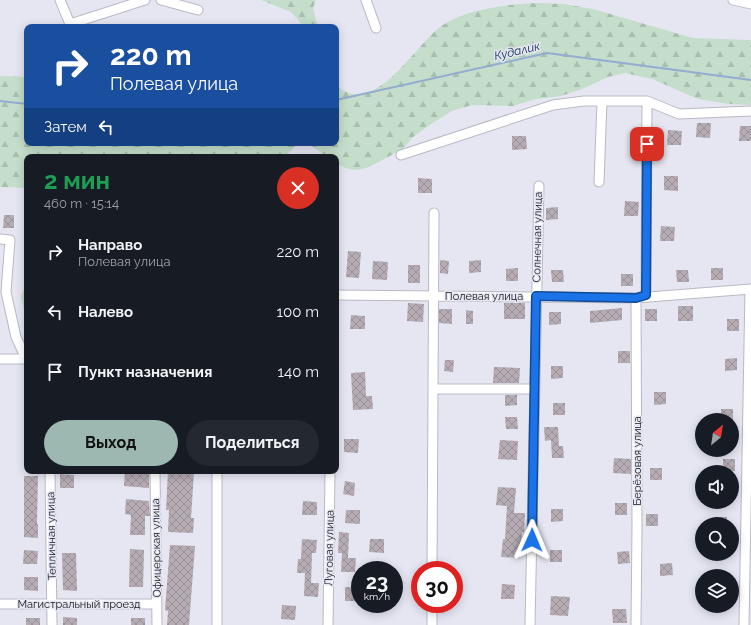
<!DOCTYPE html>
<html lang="ru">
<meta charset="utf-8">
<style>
:root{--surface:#171b24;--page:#242831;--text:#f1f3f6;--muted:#9ea1a6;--accent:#9cb8b0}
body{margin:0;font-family:Raleway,sans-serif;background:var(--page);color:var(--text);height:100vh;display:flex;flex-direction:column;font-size:15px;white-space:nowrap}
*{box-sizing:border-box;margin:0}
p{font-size:13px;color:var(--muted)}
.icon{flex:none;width:22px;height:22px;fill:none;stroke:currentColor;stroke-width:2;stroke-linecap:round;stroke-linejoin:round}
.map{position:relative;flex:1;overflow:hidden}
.side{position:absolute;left:24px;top:154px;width:315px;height:320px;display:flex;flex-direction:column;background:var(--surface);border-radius:8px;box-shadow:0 2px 10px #0003}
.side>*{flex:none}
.top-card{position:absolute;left:24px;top:24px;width:315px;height:122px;border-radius:8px;box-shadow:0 2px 10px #0003;background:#1a4fa0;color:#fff;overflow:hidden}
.needle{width:26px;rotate:30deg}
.buttons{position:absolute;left:695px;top:413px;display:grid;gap:8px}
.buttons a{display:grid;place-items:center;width:44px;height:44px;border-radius:50%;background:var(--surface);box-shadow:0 2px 10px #0003;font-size:20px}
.speed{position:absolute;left:351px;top:561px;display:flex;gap:8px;font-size:20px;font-weight:700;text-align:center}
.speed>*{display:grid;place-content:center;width:52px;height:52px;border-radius:50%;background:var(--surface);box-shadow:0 2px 10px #0003;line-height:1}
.speed small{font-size:10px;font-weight:400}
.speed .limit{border:6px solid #d22;background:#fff;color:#111}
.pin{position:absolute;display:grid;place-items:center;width:34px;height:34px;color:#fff;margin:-17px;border-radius:8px;box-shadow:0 2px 6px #0006}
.me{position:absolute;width:44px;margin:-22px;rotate:1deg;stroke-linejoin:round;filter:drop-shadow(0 0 3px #0008)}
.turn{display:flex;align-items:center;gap:14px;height:84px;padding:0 20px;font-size:18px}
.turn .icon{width:52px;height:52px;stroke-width:2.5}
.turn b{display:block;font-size:28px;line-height:34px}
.then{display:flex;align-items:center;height:38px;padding:0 20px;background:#0003;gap:8px;font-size:15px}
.round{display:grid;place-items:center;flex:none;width:42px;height:42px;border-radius:21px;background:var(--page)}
.headline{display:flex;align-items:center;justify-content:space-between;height:68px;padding:0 20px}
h1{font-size:24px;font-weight:700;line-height:30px;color:#1e9e55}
.action{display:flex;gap:8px;margin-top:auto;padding:8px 20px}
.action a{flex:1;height:46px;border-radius:24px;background:var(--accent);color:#111;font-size:16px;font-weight:700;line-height:46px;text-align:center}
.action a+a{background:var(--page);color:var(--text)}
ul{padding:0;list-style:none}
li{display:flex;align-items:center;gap:12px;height:60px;padding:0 20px}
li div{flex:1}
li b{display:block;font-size:15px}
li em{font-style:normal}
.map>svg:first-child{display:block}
</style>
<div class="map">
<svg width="751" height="625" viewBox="0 0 751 625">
<defs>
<pattern id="forest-firs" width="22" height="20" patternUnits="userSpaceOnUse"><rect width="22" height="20" fill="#c5decb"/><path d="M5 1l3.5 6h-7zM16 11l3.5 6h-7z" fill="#a8beae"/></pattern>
<pattern id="building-cross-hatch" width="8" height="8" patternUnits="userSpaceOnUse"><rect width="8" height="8" fill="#b5abb3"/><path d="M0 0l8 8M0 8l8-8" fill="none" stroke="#9b9299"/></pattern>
</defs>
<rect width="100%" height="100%" fill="#e5e6f2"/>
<!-- forest -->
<path fill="url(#forest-firs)" d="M261,0H316L313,8L318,27H301V23L291,12Z
M535,3L564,4L593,9L693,38L751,40V105L729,104L698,99L652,79L625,73L608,77L582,89L561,96L536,99L513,106L472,105L452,111L431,124L413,137L403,149L369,167L358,170L348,169L337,164L336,157H327L312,146L303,143L295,146L285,157H27V188L0,187V76L27,77V143H336V85C377,121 416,40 446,23C472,8 506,5 535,3Z
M27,280V321L21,297Z"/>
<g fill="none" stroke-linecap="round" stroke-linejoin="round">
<!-- stream -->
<path stroke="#93accf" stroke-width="2" d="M336,100L547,53L751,80
M0,101L27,104"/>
</g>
<!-- building -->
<path fill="url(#building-cross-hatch)" d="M697,123H711L710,138L696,137Z
M740,126H751V141H739Z
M668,130L682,131L681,145H667Z
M512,136H526L527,149L512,150Z
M664,176H678V191L664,190Z
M418,178L432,179V193H418Z
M625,201L639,202L638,216H624Z
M558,207V219L546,220V208Z
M4,215H14V228H3Z
M661,226L675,227L674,241H660Z
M348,251L361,252L359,278L346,277Z
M440,260L449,261L448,274L440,273Z
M481,260V272L469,273V261Z
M373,261L388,262L387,280L372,279Z
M408,265H420V283H408Z
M518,268V281H506V269Z
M711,268H723V280H711Z
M551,270H563L564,282H552Z
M676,270H688L689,282H677Z
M621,274H633V286H621Z
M408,303L424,304L423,322L407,321Z
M504,303H525V319H504Z
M678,306H693V321H678Z
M622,308V320L590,323V311Z
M439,309H452V324L439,323Z
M645,309H657V321H645Z
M466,310L473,311V324H466Z
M549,312H561V324L549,325Z
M351,315L365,316V329H350Z
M727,319H739V331H727Z
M618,351H630V363H618Z
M737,358V370L725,371V359Z
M445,360H454L453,372L444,371Z
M551,366H563V378L551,379Z
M494,367L520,368L519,383H493Z
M365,372L366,396H372L373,409L353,410L351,373Z
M654,392H666V404L654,405Z
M505,395H517V405L505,406Z
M553,403H565V415H553Z
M721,409H733V420H721Z
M505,417H517L518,429H506Z
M544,427H558L559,446H563L564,458H552L551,440L545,441Z
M344,439H359L358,453L344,452Z
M500,440L518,441L517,460L498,459Z
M614,458L631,459V474L613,473Z
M723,459H735V471L723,472Z
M650,468H662V480H650Z
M125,471L149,472V488L124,486Z
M168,471L194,472L191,518H194L193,533L168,532L169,510H166Z
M60,474L74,475V488H60Z
M24,476H38L37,524H38V538L24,537Z
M345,481L355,483L354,496L343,494Z
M498,487L516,488L514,513H525L524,532H522L520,558L501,557L503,539H505L507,506L496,505Z
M126,499L149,501L150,516H145V535H130L131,515L125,514Z
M303,501L317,502V515H302Z
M615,503H627V515H615Z
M551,509H563V521L551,522Z
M346,510H360V524L345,523Z
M646,514H658V526H646Z
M715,517H727V524H715Z
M339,532L349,533L348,558H356L355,572H341L342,553H338Z
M302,539L317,540L316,553H312L311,583H319L318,597L304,596L305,573H297L298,559H301Z
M370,539H384V553L369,552Z
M170,545L195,546L189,625H167L168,611L165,610Z
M130,549L144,550L143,587H129Z
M24,550L38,551L37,564H23Z
M550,550H562V562H550Z
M629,551L630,563L618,564L617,552Z
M62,553H76L77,591L63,590Z
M672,563L673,575L660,576V564Z
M24,577H38V591L24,590Z
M502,584L515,585L514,599H501Z
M345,587L360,588L359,601H345Z
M551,596L570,597L568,616L550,615Z
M282,605L296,606L295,620L281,619Z
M612,609H626L627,623H613Z
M63,617L77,618V625H63Z
M26,618H40V625H26Z
M131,618H145V625H131Z"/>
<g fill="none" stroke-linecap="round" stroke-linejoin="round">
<defs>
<path id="minor" d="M60,0L70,24L145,0
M161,0L198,10
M366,0L376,28
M733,0L751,4
M401,155L553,105L584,101H647L679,114L751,111
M599,182L602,101
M0,239L10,240L6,292L16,337L26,359
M336,295L636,298L751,289
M646,295L647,101
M636,298L637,527L636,625
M0,359H27
M433,389H534
M50,471L52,625
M155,471L157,625
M217,471V625
M432,570L434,213
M0,604H157
M328,625L330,471
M432,625V604
M530,625L539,186
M744,625L750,289"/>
</defs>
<!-- minor casing -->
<use href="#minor" stroke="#b8b9c4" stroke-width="11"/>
<!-- minor -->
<use href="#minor" stroke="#fff" stroke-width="9"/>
</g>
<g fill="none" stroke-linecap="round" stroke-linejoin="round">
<defs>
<path id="route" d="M532,540L536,296L636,298L646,295L647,144"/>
</defs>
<!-- route casing -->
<use href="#route" stroke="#114b97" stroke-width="10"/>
<!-- route -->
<use href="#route" stroke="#1a73e8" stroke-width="7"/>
</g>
<g text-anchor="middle" stroke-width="3" stroke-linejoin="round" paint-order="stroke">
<!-- street labels -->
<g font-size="11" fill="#17171b" stroke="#e5e6f2">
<text transform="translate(537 237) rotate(-89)" y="4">Солнечная улица</text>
<text x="484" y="300">Полевая улица</text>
<text transform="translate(637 461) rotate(-90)" y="4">Берёзовая улица</text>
<text transform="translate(51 536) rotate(-91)" y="4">Тепличная улица</text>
<text transform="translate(156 548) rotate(-91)" y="4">Офицерская улица</text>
<text transform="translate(329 548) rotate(-89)" y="4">Луговая улица</text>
<text x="79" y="608">Магистральный проезд</text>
</g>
<!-- water labels -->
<g font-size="12" font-style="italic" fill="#082a55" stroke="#e5e6f2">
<text transform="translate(517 51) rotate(-13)" y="4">Кудалик</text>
</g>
</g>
</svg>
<div class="buttons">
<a><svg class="needle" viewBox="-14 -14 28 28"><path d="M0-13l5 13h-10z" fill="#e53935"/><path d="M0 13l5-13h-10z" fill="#9ea1a6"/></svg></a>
<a><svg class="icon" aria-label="sound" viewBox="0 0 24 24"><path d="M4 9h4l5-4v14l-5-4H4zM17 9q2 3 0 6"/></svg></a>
<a><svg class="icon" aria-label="search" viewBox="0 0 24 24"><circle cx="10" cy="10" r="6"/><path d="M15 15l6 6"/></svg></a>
<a><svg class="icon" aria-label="layers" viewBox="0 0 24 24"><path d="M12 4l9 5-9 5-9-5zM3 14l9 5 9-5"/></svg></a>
</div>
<div class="speed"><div>23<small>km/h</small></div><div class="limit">30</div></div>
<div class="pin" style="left:647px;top:144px;background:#d93025"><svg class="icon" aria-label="arrive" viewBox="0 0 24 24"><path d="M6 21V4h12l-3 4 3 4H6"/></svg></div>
<svg class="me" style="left:532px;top:540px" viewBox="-20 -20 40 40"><path d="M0-17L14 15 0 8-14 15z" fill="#1a73e8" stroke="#fff" stroke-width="4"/></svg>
<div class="top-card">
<div class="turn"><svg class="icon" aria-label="right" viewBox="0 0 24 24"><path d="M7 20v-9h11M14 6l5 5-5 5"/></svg><div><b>220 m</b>Полевая улица</div></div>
<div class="then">Затем<svg class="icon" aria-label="left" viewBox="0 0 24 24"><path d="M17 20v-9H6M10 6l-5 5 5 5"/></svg></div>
</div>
<section class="side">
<div class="headline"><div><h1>2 мин</h1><p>460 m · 15:14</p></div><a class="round" style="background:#d93025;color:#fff"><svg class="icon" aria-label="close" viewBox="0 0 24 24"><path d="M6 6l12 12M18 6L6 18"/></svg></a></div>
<ul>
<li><svg class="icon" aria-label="right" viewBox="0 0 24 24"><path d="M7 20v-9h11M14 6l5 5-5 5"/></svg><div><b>Направо</b><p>Полевая улица</p></div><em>220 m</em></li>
<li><svg class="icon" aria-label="left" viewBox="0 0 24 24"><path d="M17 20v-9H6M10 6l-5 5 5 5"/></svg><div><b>Налево</b></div><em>100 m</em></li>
<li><svg class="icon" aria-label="arrive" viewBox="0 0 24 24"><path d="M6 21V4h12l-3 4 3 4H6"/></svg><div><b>Пункт назначения</b></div><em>140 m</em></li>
</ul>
<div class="action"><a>Выход</a><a>Поделиться</a></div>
</section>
</div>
